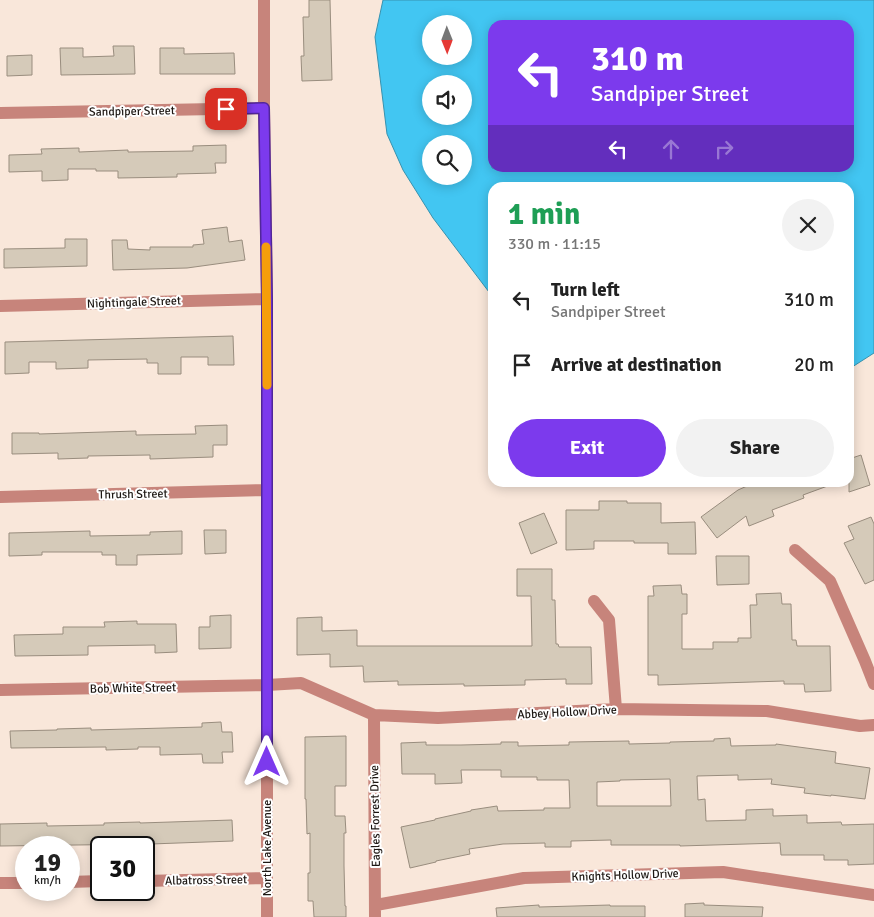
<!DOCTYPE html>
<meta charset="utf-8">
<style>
:root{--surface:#fff;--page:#f2f2f2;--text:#222;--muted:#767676;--accent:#7c3aed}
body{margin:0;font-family:Signika,sans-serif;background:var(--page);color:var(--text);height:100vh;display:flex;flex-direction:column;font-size:19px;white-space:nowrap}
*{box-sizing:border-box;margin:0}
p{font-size:16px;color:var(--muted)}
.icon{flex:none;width:28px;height:28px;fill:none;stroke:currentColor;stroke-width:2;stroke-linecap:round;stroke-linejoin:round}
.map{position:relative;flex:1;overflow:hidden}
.details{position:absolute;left:488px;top:182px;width:366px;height:305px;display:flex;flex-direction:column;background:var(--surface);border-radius:15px;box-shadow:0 2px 12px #0003}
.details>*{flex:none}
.top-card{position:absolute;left:488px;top:20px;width:366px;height:152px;border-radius:15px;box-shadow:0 2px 12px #0003;background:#7c3aed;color:#fff;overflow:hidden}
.needle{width:32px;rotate:179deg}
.tools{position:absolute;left:422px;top:15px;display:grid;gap:10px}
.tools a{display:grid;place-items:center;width:50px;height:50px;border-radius:50%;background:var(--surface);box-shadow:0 2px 12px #0003;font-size:25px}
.speed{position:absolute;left:15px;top:836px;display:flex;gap:10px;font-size:25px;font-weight:700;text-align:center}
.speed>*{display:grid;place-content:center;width:65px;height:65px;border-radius:50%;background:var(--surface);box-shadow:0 2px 12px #0003;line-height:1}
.speed small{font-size:12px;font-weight:400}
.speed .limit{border:2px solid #111;border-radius:8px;background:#fff;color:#111}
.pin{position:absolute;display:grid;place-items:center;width:42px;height:42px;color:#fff;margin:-21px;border-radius:10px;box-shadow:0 2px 8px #0006}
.me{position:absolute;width:55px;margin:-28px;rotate:0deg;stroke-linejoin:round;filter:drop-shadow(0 0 4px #0008)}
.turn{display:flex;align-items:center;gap:18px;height:105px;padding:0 20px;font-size:22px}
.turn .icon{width:65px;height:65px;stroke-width:2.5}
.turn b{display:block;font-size:35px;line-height:42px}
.lanes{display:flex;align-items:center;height:48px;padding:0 20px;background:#0003;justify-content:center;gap:25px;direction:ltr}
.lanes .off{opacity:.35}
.round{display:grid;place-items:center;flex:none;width:52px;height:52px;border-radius:26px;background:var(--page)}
.summary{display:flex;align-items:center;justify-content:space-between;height:85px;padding:0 20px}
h1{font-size:30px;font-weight:800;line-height:38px;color:#1e9e55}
.cta{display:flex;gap:10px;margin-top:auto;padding:10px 20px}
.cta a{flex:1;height:58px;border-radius:30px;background:var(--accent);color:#fff;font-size:20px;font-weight:800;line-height:58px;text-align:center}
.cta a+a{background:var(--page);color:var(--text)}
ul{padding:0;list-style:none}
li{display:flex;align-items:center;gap:15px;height:65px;padding:0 20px}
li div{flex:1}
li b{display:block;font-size:19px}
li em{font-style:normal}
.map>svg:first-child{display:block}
</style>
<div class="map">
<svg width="874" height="917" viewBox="0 0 874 917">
<rect width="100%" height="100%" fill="#f9e7da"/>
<!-- water -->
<path fill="#42c6f2" stroke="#3792af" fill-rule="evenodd" d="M383,0H874V353L849,369V188H492V296L433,218L403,170L387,134L375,37ZM431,24H464V56H431ZM492,25H849V168H492ZM431,84H464V116H431ZM431,144H464V176H431Z"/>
<!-- building -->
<path fill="#d5cab9" stroke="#998d7e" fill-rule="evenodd" d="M309,0H330L332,80L302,81L301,56H304L303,17H309Z
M113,46H134L135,74L61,75L60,48H83V57L114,56Z
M160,48H184V54L234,53L235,74H160Z
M32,55V75L7,76V56Z
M226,145V163H215L216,173L177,174V177L118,178V171H96V169H68V180L42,181V171L9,172V155L42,154L41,149L79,148V152L128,150V152L193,151V146Z
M227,227L229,242L242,240L245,260L187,268L113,270L112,240H127L128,249L150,250V247H193V245L204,244L202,230Z
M65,239H87V266L4,268V249L65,248Z
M233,336L234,365H208V357H181V374H158V363H147V359L88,360V368L56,369V362H29V373L5,374V342Z
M227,425V445H213V457L150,459V455L88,456V458L58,459V453L12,454V433H39V434L136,431V435L196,434L195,426Z
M861,455L870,485L849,492V459Z
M756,482H833V484L803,495L804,498L772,510L774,516L749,526L746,516L717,538L701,517L738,490Z
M599,501H627V503H661V523L695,522L696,554H668V543H634V541H594V549L566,550V510H599Z
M544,513L557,543L531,554L519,523Z
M871,517L874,524V580L865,584L844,543L854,539L848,526Z
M204,530H226V553L205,554Z
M90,531V536L150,535V532L182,531V554L137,555V565H116V555H102V552H42V555L9,556V533Z
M716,556H749V584L717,585Z
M517,569H552V600H555L556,644H558L559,647H591L592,684H566V679L525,680V685L464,686V684L398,685V681L364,682L363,666L330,667V654L297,655V618L322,617V631L357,630V646H532L531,596H517Z
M681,585L682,594H687V614H682V649H713V642H738V638H751L750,605H757L756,594L781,593L782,604H791L792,640H796L797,646H830L831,691L805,692L804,684H784V681L658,685V675H648V596H654L653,586Z
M231,615V648L199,649V627H210V616Z
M137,621V624H176L177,652L155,653V645L88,646V655L15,656L14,635L63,634V627H105L104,622Z
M221,722L222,732H232L233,752H222L223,763H203L202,754L160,755V747H138V749L106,750V747L11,748L10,731L57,730V729L91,728V730L202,727V723Z
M346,736V786H335V816H345L346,833H344V866L345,906H346V917H314L313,901H308V873H310V833L307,834L306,799H305V737Z
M730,738L731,746L776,745V744L836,752L835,763L870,768L865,799L831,795V796L804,793L805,788L771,784L772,779L738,780V775L697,776L698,800L705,799L706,821L746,820V810L773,809V816L807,815V823L841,822L842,825L874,824V864L848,865V860H824V855H781L780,843L680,846V845H611V840L571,841V847H545V843L503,844L469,849L470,854L436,861V862L410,868L401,827L435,820V819L471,811V810L497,806L498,811L544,810V808H570L569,780H537V777H501V770H461L462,783L435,784V774H402L401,743L426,742V745H461L501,744V742H518V746L569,745V742L629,741V744L670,743V742L714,741V739ZM670,779L671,806H597V782L620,781V780Z
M232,820L233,841L151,844L0,846V824L47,823V826L104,825V823L140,822V823Z
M704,903V905L763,907L762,917H685V904Z
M539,905V907L610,905V906H645V917H497L496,908Z"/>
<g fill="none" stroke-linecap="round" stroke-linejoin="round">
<!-- street -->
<path stroke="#c7847b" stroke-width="12" d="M264,0V108L267,299V917
M0,113L264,108
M0,306L267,299
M0,497L267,490
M795,550L830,581L865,661L874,684
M594,601L609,620L616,709
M0,690L267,685L301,683L374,715L438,718L616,709L767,711L860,726L874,725
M374,715L375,917
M144,881L267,878
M69,882L101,881
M0,883H26
M376,905L524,878L723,872L874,895"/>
</g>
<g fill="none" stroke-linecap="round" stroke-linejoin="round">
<defs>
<path id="route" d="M226,109L264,108L267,299V762"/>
</defs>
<!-- route casing -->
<use href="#route" stroke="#51269a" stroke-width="12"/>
<!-- route -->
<use href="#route" stroke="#7c3aed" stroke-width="9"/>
<!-- slow -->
<path stroke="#f59e0b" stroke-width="9" d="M266,247L267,385"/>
</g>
<g text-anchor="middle" stroke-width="4" stroke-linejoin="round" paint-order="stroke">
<!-- street labels -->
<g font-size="12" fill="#1d1713" stroke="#fff">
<text transform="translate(132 111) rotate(-1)" y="4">Sandpiper Street</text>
<text transform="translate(134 302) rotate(-2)" y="4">Nightingale Street</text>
<text transform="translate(133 494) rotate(-1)" y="4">Thrush Street</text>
<text transform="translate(133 688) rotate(-1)" y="4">Bob White Street</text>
<text transform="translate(567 712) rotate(-3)" y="4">Abbey Hollow Drive</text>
<text transform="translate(375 816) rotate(-91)" y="4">Eagles Forrest Drive</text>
<text transform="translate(267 848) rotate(-90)" y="4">North Lake Avenue</text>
<text transform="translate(625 875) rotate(-2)" y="4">Knights Hollow Drive</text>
<text transform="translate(206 880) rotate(-1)" y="4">Albatross Street</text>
</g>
</g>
</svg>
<div class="tools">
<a><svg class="needle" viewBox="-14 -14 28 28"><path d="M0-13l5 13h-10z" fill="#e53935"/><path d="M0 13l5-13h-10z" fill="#767676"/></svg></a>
<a><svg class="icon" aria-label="sound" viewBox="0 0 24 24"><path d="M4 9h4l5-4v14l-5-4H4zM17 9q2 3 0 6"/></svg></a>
<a><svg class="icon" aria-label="search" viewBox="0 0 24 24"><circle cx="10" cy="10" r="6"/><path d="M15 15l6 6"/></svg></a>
</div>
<div class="speed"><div>19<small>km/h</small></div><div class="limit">30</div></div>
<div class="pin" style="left:226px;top:109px;background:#d93025"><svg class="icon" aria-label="arrive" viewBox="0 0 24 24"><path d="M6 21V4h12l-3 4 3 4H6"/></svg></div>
<svg class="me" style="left:267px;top:762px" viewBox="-20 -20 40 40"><path d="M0-17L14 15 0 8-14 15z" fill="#7c3aed" stroke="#fff" stroke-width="4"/></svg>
<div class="top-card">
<div class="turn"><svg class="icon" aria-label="left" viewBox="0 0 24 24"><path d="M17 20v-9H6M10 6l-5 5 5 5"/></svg><div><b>310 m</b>Sandpiper Street</div></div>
<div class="lanes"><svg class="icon" aria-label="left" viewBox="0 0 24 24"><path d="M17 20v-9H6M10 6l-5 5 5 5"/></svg><svg class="icon off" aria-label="ahead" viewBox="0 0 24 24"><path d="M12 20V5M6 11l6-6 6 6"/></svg><svg class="icon off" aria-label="right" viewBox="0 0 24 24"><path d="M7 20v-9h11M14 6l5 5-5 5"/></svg></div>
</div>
<section class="details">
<div class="summary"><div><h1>1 min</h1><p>330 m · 11:15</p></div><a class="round"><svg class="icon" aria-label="close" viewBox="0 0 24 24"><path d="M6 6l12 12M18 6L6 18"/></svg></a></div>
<ul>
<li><svg class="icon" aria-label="left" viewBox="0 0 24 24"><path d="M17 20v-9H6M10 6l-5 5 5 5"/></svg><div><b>Turn left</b><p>Sandpiper Street</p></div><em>310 m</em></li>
<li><svg class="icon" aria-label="arrive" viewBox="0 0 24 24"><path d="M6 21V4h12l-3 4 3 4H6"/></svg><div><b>Arrive at destination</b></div><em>20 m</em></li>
</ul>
<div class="cta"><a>Exit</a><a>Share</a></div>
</section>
</div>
